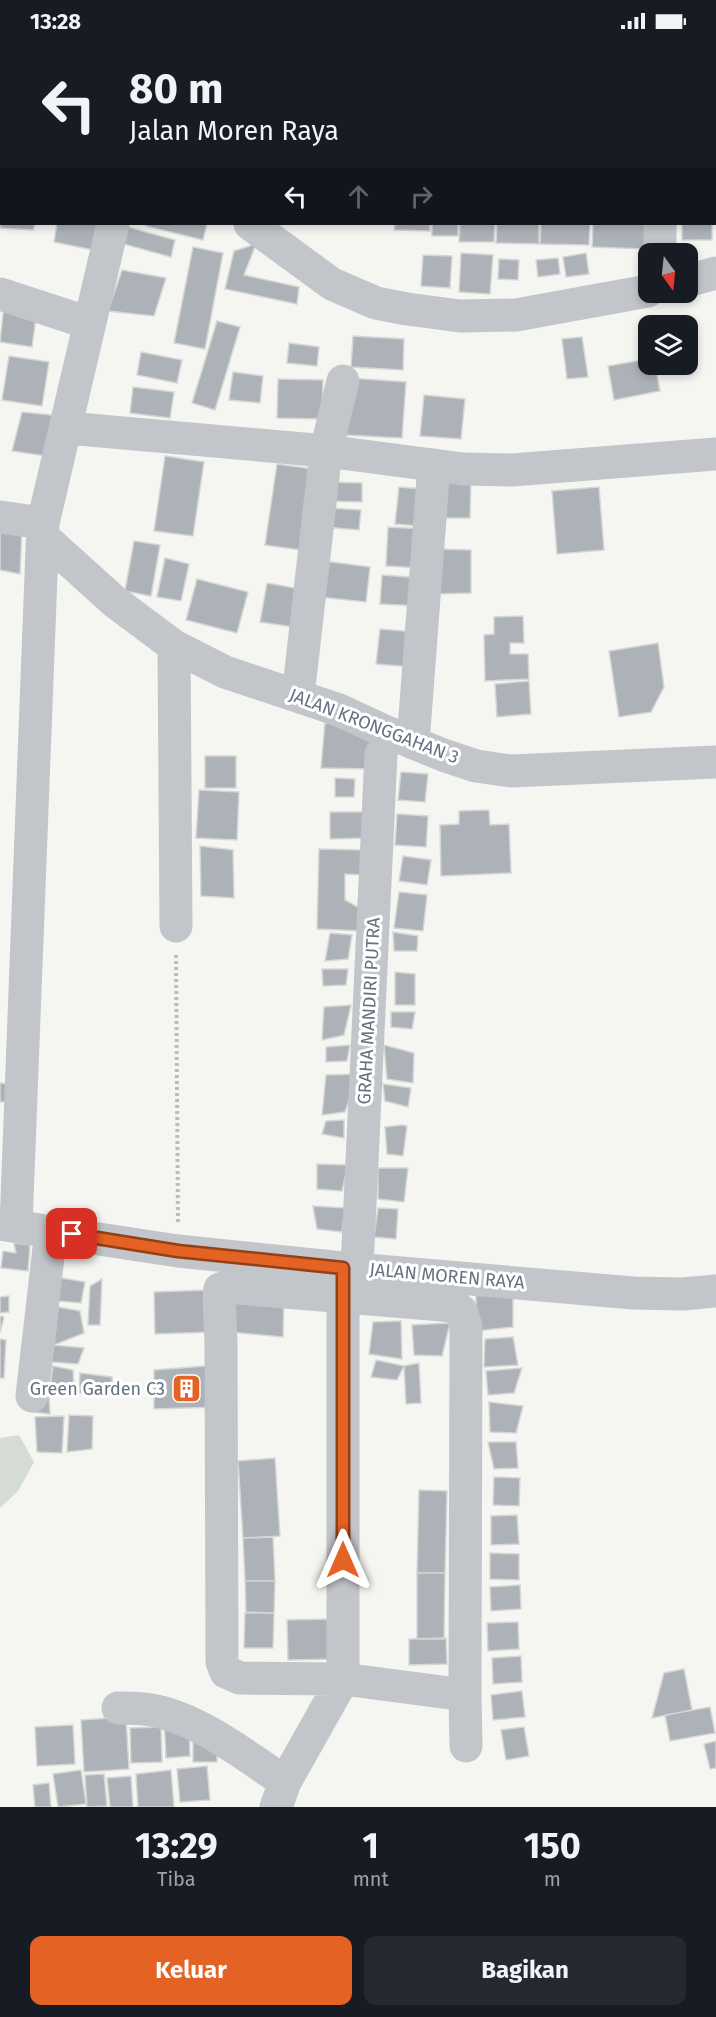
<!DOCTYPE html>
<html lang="id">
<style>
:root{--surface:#171b24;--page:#242831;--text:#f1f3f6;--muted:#9ea1a6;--accent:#e46223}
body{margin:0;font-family:"Fira Sans",sans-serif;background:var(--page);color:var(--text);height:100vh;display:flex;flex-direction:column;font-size:22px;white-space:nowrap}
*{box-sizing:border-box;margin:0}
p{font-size:20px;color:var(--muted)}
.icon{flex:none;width:33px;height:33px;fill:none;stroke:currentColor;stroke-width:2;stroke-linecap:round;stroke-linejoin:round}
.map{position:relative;height:1765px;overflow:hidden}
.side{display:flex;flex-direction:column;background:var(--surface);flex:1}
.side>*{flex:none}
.hud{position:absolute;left:0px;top:0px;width:717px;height:183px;box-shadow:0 3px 9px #0003;background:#171b24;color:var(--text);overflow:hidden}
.needle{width:39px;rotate:165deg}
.controls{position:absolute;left:638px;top:201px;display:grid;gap:12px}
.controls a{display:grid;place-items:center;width:60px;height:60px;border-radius:12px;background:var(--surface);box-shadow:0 3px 9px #0003;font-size:30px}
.pin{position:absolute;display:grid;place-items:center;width:51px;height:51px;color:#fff;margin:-26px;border-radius:12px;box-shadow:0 3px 9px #0006}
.me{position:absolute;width:66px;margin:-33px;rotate:0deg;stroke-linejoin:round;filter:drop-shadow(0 0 4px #0008)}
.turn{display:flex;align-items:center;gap:21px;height:126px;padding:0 30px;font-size:27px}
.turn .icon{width:78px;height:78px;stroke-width:2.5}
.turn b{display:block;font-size:42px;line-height:51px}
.lanes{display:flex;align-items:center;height:57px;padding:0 30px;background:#0003;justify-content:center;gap:30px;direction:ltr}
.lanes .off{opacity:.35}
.eta{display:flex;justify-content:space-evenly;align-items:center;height:102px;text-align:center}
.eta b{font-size:36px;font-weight:700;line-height:42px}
.action{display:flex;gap:12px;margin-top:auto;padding:12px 30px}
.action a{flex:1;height:69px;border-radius:12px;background:var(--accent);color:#fff;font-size:24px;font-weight:700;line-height:69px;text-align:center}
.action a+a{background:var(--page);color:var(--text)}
.status{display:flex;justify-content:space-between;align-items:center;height:42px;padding:0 30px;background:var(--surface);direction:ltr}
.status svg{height:16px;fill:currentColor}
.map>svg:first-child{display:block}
</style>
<div class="status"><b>13:28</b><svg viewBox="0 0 49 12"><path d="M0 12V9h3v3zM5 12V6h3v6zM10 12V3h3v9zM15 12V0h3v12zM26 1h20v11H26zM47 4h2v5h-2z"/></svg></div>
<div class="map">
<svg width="716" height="1765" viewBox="0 0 716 1765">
<rect width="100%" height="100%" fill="#f5f5f2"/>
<!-- green -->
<path fill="#d5dcd3" d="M19,1393L34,1420L18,1449L0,1466V1396Z"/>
<!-- building -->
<path fill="#acb2b8" stroke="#d6d7d4" stroke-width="1.5" d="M0,102H2V147H0Z
M2,152V182H35L33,188L0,186Z
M57,182H98L93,208L54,200Z
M146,182H207L203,198L146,184Z
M395,182H430V189L394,188Z
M432,182H458V194H432Z
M460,182H495L494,200H459Z
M497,182H539V202L496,201Z
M541,182H590L589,203L540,202Z
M593,182H648L646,207L592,205Z
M682,182H712V198H682Z
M124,184L175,198L171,215L120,201Z
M256,202L244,233L299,245L297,262L225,247L234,209Z
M193,205L223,211L205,307L174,301Z
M461,211L493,213L490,252L459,250Z
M586,211L589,232L566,235L563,215Z
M423,213L452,214L450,246L421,244Z
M558,216L560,232L538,235L536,218Z
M499,217L519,218L518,238L498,237Z
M122,228L166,236L154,274L108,269Z
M4,263L37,268L32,305L0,300Z
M217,279L240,285L215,368L192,361Z
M353,294L404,297L403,328L351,325Z
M582,295L588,335L567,337L562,297Z
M289,301L319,305L317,324L287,321Z
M141,310L182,318L177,341L137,333Z
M9,314L49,320L42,364L2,358Z
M648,317V322H655L660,349L614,358L608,324Z
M233,330L263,334L260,361L229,358Z
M350,336L406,340L402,396L346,393Z
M278,337L323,338L322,377L277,376Z
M133,345L174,350L170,376L130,371Z
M424,353L465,357L461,397L420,394Z
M22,370L60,374L46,414L12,409Z
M165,414L204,420L193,494L154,489Z
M277,422L320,428L308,509L265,503Z
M442,434H471L470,476H441Z
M330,440L362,441V460L329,459Z
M399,445L423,447L419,484L395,482Z
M599,445L604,508L557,512L552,449Z
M327,466L361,468L359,488L325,485Z
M0,485L22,487L20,532L0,528Z
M388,485L425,487L423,526L386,524Z
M134,499L160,503L151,554L125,549Z
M436,507L471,508V551L435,552Z
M165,516L189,522L181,559L157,555Z
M324,519L370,525L366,560L320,555Z
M382,533L423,536L421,564L380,562Z
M197,537L248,550L237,591L186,578Z
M267,541L300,547L293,585L260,580Z
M523,574L524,601H510V612H528L529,637L485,639L484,593L494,592V575Z
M380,587L415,590L412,625L376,622Z
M658,601L664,645L651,670L619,675L609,609Z
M529,639L531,672L497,675L495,642Z
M325,680L371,694V727L321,726Z
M205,714H236V746H205Z
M401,730L428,732L425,760L398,758Z
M335,736L355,737L354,755H335Z
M199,748L239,750L237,798L196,796Z
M489,768L490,783L509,782L511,831L441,834L440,783L459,782V769Z
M330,770H363L364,796L330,797Z
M397,772L428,774L426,805L395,803Z
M200,804L233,808L234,856L201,854Z
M319,807L364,808L363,833L345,832V858L365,869V889L317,887Z
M403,814L431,818L427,843L399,839Z
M399,850L427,853L423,889L394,886Z
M393,890L418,894L417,909H394Z
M330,891L352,893L348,917L325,919Z
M322,927H348L346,943L323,944Z
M395,930L415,932V963H395Z
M351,963L344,993L322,998L324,965Z
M391,970H415L412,987L391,985Z
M350,1003L347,1019L326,1020V1005Z
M384,1003L414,1011L413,1041L387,1037Z
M358,1032L345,1070L322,1073L326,1033Z
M0,1041L7,1042V1060H0Z
M383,1042L411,1046L408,1065L385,1059Z
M344,1078V1096L322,1092L326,1079Z
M402,1083L407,1084L403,1114L387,1112L385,1085Z
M317,1122L348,1123L342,1149L317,1147Z
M378,1126H408L404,1160L378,1157Z
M313,1164L345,1166L342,1190L317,1187Z
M378,1166L398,1167L396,1197L374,1195Z
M14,1201L30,1203L28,1229L1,1226L3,1209L16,1211Z
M50,1234L85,1240L81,1261L47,1258Z
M102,1237L100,1283H88L90,1244Z
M210,1248L212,1290L155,1292L154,1250Z
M231,1250L284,1258L283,1295L231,1290Z
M476,1252L513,1253V1285L476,1289Z
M9,1254V1270L0,1271V1255Z
M58,1265L80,1269L84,1291L54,1303Z
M0,1274L4,1275L0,1291Z
M401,1279L402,1317L369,1312L373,1280Z
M450,1281L442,1314L414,1313L412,1283Z
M513,1295L518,1323L484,1325L485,1297Z
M0,1297L6,1298L4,1336H0Z
M54,1303L84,1306L78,1322L51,1320Z
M376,1318L404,1324L397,1338L371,1335Z
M419,1321L421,1361L406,1362L404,1324Z
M218,1323V1365L154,1367V1328Z
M53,1324L73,1328L74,1348L50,1346Z
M522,1326L514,1351L488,1353L486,1329Z
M80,1331L112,1335L113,1354L79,1351Z
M49,1355L50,1372L33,1370L35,1357Z
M489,1360L523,1364L516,1391L490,1390Z
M69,1373L93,1374L92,1407L67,1410Z
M64,1374L62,1411L37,1410L35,1375Z
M488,1400H516L518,1426L494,1427Z
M275,1416L280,1494L243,1496L238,1419Z
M494,1435L520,1436L519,1464L493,1463Z
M419,1448L447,1449L445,1531H417Z
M517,1473L519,1502L491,1503V1474Z
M273,1495L275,1539H245L243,1496Z
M490,1511L519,1512V1538L490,1537Z
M417,1531H445L444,1597H417Z
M245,1539H275L274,1571L246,1570Z
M520,1543L521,1567L491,1569L490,1545Z
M245,1571H274L273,1606H244Z
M327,1577L336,1617L288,1618L287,1578Z
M518,1580L519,1607L488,1609L487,1581Z
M446,1596L447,1622L409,1623V1597Z
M521,1614L522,1640L493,1642L492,1616Z
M684,1627L692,1668L652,1676L664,1631Z
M522,1649L525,1675L493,1678L491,1653Z
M710,1665L715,1691L670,1699L665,1673Z
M126,1675L129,1727L84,1730L81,1678Z
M164,1676L189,1686L190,1714L166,1716Z
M73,1683L75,1722L37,1724L35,1685Z
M161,1685L162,1720L131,1721L130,1686Z
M524,1685L529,1714L506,1718L501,1688Z
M193,1694L217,1701V1720H193Z
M716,1699V1726L710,1727L704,1702Z
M207,1724L210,1758L180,1760L177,1727Z
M81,1728L86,1762L58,1765L53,1732Z
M171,1728L174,1765H138L136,1732Z
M104,1732L107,1764L87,1765L85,1733Z
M131,1734L133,1765H110L107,1736Z
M49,1741L51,1765H35L33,1743Z"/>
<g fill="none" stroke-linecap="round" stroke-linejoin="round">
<!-- path -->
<path stroke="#babcbf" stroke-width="4" stroke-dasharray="3 3" stroke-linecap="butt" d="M176,913L178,1181"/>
<!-- minor -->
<path stroke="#c2c5c9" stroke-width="33" d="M152,0L193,2
M376,2V0
M661,2V0
M0,87L2,88
M250,182L332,242L376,261L407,267L460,274L516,273L648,249
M660,182V212
M687,239L716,231
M0,252L89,281
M67,386L326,409L463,427L512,428L716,412
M0,475L43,481
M43,495L115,560L174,604L225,630L339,668L382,688L443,713L476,724L511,729L716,720
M174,604L176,884
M298,654L326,409L343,339
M413,701L434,423
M0,1182L178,1209L343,1226L633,1251L683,1252L716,1249
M16,1183L43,481L113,182
M357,1226L381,712
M226,1245L442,1263L452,1264L461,1269L466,1284L465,1653L343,1637L240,1636L226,1630L222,1620L221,1301L219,1255L220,1247Z
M32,1354L51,1189
M465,1653L466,1704
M118,1666C129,1666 140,1666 151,1668C198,1676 246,1714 285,1740
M276,1765L285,1740L343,1637V1234"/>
</g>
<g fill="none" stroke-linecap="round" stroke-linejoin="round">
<defs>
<path id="route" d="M72,1192L178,1209L343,1226V1518"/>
</defs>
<!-- route casing -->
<use href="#route" stroke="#944017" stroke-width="15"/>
<!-- route -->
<use href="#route" stroke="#e46223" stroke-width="10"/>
</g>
<!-- icons -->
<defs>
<symbol id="building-square" viewBox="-11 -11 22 22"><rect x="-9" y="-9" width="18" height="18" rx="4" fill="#e46223" stroke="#fff"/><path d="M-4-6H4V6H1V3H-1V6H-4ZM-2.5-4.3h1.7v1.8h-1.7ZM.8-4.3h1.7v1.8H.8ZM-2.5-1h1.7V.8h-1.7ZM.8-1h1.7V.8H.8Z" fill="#fff"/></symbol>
</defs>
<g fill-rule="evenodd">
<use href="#building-square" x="170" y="1330" width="33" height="33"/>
</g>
<g text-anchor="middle" stroke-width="6" stroke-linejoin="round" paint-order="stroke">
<!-- street labels -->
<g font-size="18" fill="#647283" stroke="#fff">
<text transform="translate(374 684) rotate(21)" y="6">JALAN KRONGGAHAN 3</text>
<text transform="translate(369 969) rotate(-87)" y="6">GRAHA MANDIRI PUTRA</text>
<text transform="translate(447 1234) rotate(5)" y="6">JALAN MOREN RAYA</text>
</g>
<!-- poi labels -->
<g font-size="18" fill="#647283" stroke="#fff" text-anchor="end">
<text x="165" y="1353">Green Garden C3</text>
</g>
</g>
</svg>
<div class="controls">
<a><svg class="needle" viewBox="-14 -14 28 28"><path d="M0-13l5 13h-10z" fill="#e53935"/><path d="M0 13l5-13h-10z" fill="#9ea1a6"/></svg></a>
<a><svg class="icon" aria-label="layers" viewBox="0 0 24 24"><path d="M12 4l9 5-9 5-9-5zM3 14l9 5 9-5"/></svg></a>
</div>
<div class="pin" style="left:72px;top:1192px;background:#d93025"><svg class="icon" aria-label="arrive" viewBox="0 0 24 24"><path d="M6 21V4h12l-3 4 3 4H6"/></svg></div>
<svg class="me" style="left:343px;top:1518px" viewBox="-20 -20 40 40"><path d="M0-17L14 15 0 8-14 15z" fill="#e46223" stroke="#fff" stroke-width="4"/></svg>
<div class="hud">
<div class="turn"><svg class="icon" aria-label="left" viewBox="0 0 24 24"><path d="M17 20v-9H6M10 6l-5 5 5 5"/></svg><div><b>80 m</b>Jalan Moren Raya</div></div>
<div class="lanes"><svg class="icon" aria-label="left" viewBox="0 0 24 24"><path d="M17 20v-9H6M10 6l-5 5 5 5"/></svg><svg class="icon off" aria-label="ahead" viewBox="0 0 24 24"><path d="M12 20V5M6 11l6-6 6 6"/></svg><svg class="icon off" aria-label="right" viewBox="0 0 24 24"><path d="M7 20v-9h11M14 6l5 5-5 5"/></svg></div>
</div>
</div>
<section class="side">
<div class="eta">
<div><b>13:29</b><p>Tiba</p></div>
<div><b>1</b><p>mnt</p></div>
<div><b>150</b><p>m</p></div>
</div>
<div class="action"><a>Keluar</a><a>Bagikan</a></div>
</section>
